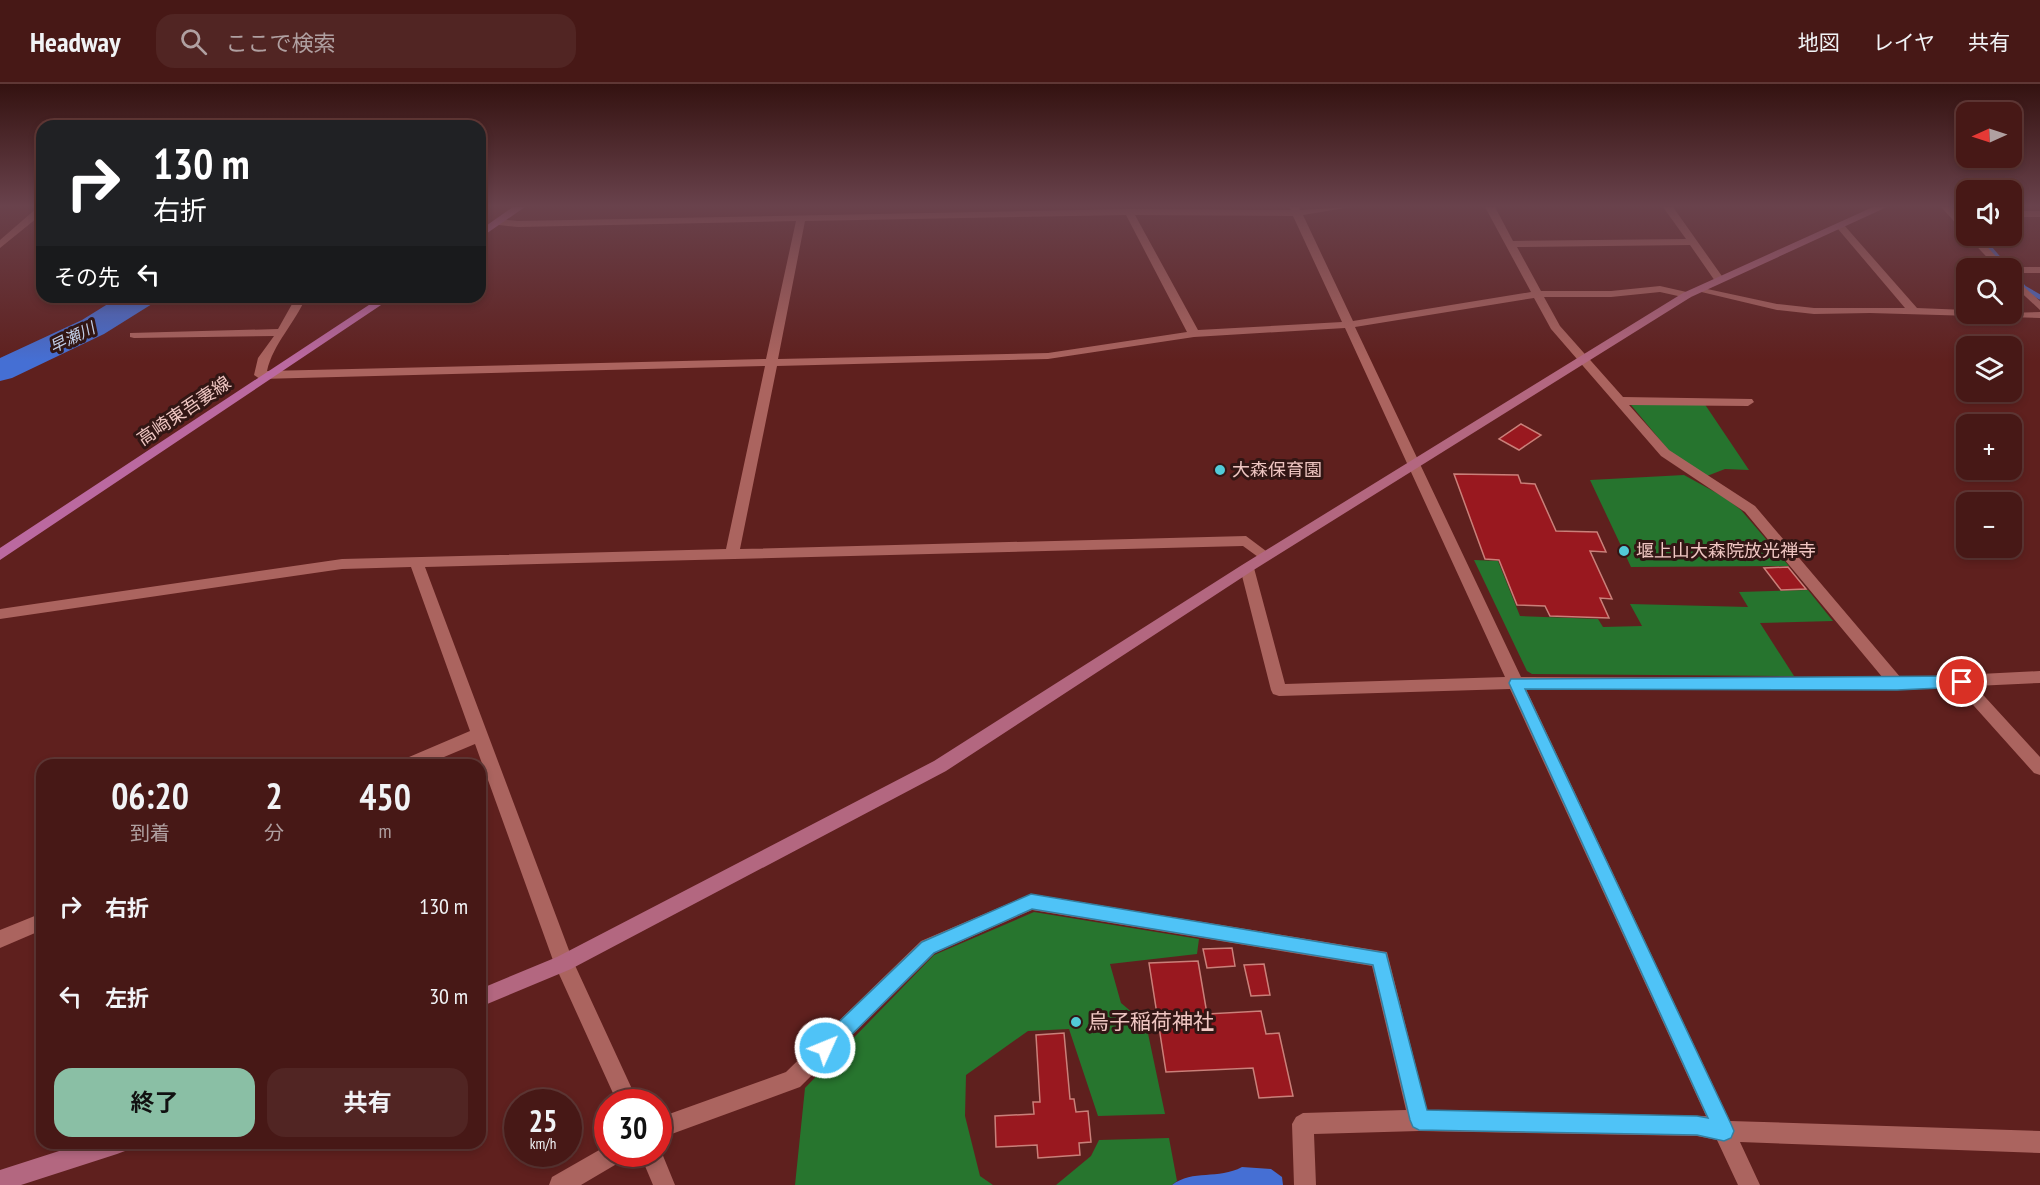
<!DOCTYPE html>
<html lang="ja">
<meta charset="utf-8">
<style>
:root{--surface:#471816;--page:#512523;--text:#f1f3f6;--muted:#b0a0a1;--line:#5f3735;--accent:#8abfa5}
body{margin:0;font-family:"PT Sans Narrow","Noto Sans JP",sans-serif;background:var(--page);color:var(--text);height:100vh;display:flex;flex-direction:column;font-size:22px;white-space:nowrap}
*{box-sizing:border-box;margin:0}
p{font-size:20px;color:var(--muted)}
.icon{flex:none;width:33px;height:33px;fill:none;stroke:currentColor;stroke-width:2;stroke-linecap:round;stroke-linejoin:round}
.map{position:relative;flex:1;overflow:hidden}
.sheet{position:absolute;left:36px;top:675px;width:450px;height:390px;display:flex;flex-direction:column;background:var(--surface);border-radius:18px;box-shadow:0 3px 9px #0003,0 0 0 2px var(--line)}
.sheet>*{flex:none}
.top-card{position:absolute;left:36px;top:36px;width:450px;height:183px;border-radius:18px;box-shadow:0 3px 9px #0003,0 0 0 2px var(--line);background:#202124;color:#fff;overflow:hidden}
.needle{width:39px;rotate:267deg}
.controls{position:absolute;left:1956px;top:18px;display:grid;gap:12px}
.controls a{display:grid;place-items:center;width:66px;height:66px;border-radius:12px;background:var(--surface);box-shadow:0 3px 9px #0003,0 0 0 2px var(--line);font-size:30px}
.speed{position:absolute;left:504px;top:1005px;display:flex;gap:12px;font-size:30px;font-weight:700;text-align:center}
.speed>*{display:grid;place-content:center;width:78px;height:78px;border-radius:50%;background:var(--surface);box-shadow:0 3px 9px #0003,0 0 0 2px var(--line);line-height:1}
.speed small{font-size:15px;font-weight:400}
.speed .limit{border:9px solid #d22;background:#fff;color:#111}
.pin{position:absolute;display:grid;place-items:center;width:51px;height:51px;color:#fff;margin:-26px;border:3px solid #fff;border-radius:50%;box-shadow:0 2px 6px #0007}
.me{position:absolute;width:66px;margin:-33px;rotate:46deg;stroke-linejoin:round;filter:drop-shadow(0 0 4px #0008)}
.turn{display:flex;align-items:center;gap:21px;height:126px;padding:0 18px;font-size:27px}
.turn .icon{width:78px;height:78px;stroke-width:2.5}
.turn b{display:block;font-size:42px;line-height:51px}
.then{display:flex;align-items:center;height:57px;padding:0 18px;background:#0003;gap:12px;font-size:22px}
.eta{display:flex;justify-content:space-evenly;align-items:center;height:102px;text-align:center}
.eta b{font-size:36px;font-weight:700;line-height:42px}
.button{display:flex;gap:12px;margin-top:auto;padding:12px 18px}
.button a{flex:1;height:69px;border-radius:18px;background:var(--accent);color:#111;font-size:24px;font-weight:700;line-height:69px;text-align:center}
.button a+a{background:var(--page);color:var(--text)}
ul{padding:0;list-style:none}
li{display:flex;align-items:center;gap:18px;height:90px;padding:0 18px}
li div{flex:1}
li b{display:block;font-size:22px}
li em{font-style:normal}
header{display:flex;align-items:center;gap:36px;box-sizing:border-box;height:84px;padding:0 30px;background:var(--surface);border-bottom:2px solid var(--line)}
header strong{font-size:28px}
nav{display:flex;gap:33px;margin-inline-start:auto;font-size:21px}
.search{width:420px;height:54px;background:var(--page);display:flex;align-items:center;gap:15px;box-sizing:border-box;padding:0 21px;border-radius:18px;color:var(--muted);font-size:22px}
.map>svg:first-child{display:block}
</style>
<header>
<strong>Headway</strong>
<div class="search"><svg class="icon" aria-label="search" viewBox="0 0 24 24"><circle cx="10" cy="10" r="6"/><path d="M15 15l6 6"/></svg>ここで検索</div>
<nav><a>地図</a><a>レイヤ</a><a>共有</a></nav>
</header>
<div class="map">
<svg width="2040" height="1101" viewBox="0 0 2040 1101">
<rect width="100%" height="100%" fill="#5f201e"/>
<!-- green -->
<path fill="#26742e" d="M1704,319L1749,386L1725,385L1707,392L1670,368L1631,321Z
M1684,391L1724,413L1741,426L1789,482L1631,483L1590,396Z
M1474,476L1498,477L1520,532L1598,535L1603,543L1642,542L1630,520L1748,523L1739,508L1808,506L1833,537L1760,539L1794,592L1532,590L1527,587Z"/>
<!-- forest -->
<path fill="#27752e" d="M1034,828L1199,855L1197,870L1110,880L1121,919L1146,940L1165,1030L1098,1032L1069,945L1028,947L966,991L965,1032L980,1092L993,1101H795L805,1004L934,871Z
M1169,1054L1177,1097L1172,1101H1056L1091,1072L1099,1056Z"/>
<!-- water -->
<path fill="#456fd4" d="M1242,1083L1271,1085L1282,1093L1283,1101H1172C1193,1085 1218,1096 1242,1083Z"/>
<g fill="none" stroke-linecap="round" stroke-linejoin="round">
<!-- stream -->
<path stroke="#456fd4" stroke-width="5" d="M1952,123L1957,128
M1964,134L1966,138
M1979,152L2006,183
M2012,190L2024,204L2040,213"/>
<!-- river -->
<path fill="#456fd4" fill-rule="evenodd" d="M119,213H157L152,220L104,250L12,294L0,297V274L82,236Z"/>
</g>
<!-- building -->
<path fill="#99181f" stroke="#ca807a" stroke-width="1.5" d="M1521,340L1541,351L1519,366L1499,355Z
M1454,390L1518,391L1521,399L1535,400L1556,447L1597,448L1606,468L1590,467L1612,515L1600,514L1609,534L1550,532L1545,522L1517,521L1499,476L1485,475Z
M1788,483L1806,505L1781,506L1764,484Z
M1232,864L1235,882L1207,884L1203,865Z
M1198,877L1207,930L1261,927L1266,950L1279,949L1293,1012L1259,1014L1253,984L1166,988L1149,879Z
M1264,880L1270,911L1251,912L1244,881Z
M1064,949L1070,1015H1074L1076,1028L1088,1027L1091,1058L1079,1059L1080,1071L1038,1074L1037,1061L996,1063L995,1032L1034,1030L1033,1018H1040L1036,951Z"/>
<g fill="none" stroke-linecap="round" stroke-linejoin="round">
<!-- street -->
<path fill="#ab645f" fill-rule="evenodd" d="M38,123H42V130L0,164V156Z
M1289,123H1299L1300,126L1351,123L1303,131L1353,237L1531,208L1485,123H1495L1513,157L1686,155L1663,123H1673L1724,195L1723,197H1715L1690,161L1517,163L1541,207H1611L1660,202L1691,209V213L1687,214L1660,208L1611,213H1544L1560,242L1623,313L1752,315L1754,318L1748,322L1629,321L1669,366L1755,422L1901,594L2040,587V599L1975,602L2040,673V691L2034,689L1957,603L1897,606L1526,605L1730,1037L2040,1047V1069L1740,1058L1760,1101H1738L1717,1056L1697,1052L1419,1047L1314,1050L1316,1101H1294L1292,1040L1296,1033L1303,1029L1406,1026L1372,882L1032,826L935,869L800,1003L658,1055V1034L786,988L921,857L1031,810L1387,868L1427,1026L1706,1032L1510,605L1279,612L1273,610L1271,606L1240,484L1247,479L1254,484L1285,600L1505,593L1345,244L1194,253L1048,275L777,282L740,465L1246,452L1270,470L1272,473L1265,478L1243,462L425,483L573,877L638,1018H617L554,879L475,660L425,681H400L402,676L470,647L411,483L342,485L0,535V525L342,475L726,465L765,282L260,295L254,291L258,274L274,252L134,254L130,253V249L278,245L296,213H306C295,239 273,260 267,287L766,275L796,137L518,143L499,141L494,138L499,135L518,137L1129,125L1291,126ZM1126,131L1187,248L1048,269L778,275L805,137ZM1135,131L1293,132L1342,238L1198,246ZM1534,214L1551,245L1661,372L1745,428L1883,594L1521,593L1355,243Z
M1941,123H1952L1966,140V148L1963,147Z
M2012,127H2040V133H2012Z
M1841,140L1844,141L1917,224L1966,226V230L2040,228V234L1870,229L1814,230L1777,226L1693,206L1698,203L1777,220L1814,224H1905L1838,145L1836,143Z
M1967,152H1977L2007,184H1997Z
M2012,183H2040V189H2012V184H2008Z
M2012,192L2040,217V226L2012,200Z
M42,829V846L0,864V846Z
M608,1061V1070H623L620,1078L581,1101H549L552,1093Z
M659,1062L675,1101H653L640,1070H658Z"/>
<!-- secondary -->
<path fill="#b36780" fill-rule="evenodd" d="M1873,123H1887L1691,213L1252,487L946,687L571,885L480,923V905L557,873L934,677L1242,481L1683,209Z
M84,1059H128L125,1067L117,1070L21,1101H0V1086Z"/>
<!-- primary -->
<path fill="#bb69a0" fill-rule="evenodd" d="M513,123H525L480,154V146Z
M381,213H393L0,476V464Z"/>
</g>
<!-- sky -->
<linearGradient id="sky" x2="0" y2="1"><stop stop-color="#341210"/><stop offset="0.44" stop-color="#69424c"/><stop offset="1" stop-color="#69424c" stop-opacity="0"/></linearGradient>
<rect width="2040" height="277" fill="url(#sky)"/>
<!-- route -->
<path fill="#4fc3f7" stroke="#337fa1" stroke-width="1.5" d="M1962,592L1969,598L1962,603L1897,606L1525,605L1731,1040L1734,1047L1731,1054L1724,1057L1697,1051L1419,1046L1413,1043L1410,1036L1373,881L1032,825L934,869L832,970L825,973L819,970L816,964L819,957L922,858L1031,810L1386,869L1427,1026L1697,1032L1708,1034L1509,599L1511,595Z"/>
<!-- markers -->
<g fill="#52cbd8" stroke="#321614" stroke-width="2">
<circle cx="1220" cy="386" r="6"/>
<circle cx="1624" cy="467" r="6"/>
<circle cx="1076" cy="938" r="6"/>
</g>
<g text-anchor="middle" stroke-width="6" stroke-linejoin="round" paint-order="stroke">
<!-- far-water labels -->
<g font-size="16" font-style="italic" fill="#c2cfe9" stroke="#321614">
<text transform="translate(72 253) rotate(-26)" y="6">早瀬川</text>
</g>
<!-- street labels -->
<g font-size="18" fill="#efc6c2" stroke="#321614">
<text transform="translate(184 327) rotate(-34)" y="6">高崎東吾妻線</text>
</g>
<!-- poi labels -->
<g font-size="18" fill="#efc6c2" stroke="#321614" text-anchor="start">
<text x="1232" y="392">大森保育園</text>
<text x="1636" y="473">堰上山大森院放光禅寺</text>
</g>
<!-- near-poi labels -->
<g font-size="21" fill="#efc6c2" stroke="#321614" text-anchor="start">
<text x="1088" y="945">烏子稲荷神社</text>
</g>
</g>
</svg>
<div class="controls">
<a><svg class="needle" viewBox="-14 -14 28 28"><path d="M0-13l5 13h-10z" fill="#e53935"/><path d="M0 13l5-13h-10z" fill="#b0a0a1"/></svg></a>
<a><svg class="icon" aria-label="sound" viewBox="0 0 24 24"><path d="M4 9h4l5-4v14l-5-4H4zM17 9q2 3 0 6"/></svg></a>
<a><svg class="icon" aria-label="search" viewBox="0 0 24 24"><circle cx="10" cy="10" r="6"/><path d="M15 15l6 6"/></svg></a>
<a><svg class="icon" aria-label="layers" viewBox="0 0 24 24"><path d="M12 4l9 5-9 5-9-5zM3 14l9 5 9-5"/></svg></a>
<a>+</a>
<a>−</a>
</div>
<div class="speed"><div>25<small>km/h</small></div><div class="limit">30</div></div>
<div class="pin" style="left:1962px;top:598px;background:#d93025"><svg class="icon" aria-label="arrive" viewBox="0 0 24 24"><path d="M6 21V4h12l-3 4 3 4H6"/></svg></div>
<svg class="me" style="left:825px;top:964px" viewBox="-20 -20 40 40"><circle r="17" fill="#4fc3f7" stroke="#fff" stroke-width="3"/><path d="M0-11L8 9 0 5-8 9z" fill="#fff"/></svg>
<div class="top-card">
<div class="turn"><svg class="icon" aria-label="right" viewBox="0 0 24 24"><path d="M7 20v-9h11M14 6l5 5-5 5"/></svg><div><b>130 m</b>右折</div></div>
<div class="then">その先<svg class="icon" aria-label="left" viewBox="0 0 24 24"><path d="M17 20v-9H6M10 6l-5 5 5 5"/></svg></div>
</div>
<section class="sheet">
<div class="eta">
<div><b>06:20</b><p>到着</p></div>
<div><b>2</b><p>分</p></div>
<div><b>450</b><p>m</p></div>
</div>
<ul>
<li><svg class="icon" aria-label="right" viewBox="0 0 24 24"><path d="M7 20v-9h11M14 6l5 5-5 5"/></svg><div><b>右折</b></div><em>130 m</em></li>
<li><svg class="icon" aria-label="left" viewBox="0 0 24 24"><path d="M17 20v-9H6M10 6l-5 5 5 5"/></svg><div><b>左折</b></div><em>30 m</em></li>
</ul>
<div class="button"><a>終了</a><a>共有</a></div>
</section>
</div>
